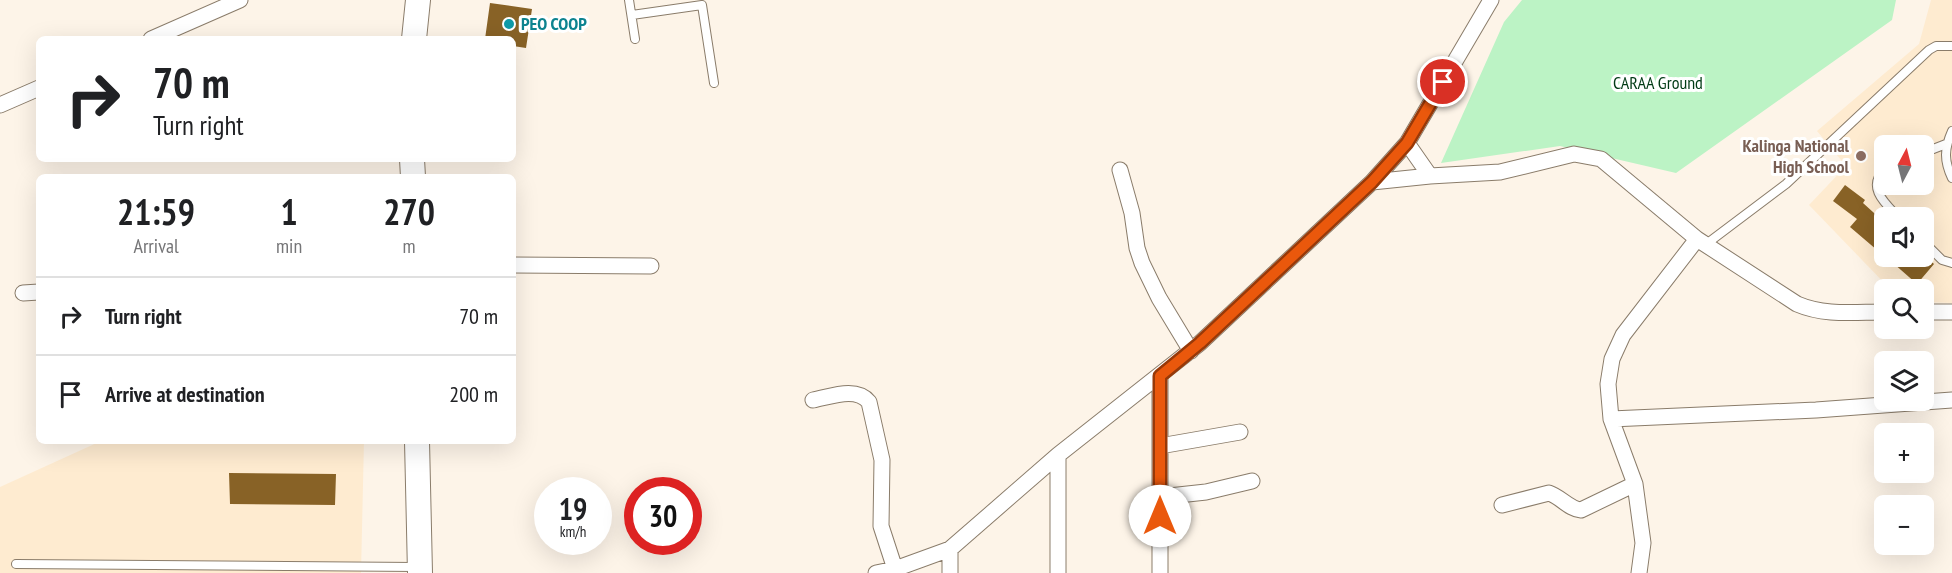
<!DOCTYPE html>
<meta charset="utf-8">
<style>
:root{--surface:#fff;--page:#f6f6f6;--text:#202124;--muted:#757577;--line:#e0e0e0}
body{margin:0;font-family:"PT Sans Narrow",sans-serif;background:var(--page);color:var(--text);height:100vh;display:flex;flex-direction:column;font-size:22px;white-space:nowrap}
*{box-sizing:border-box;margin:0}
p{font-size:20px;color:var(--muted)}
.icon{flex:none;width:33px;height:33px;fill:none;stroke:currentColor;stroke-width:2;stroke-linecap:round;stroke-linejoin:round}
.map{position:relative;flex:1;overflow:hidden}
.details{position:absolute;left:36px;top:174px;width:480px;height:270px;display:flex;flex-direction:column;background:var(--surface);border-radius:9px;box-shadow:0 6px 24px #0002}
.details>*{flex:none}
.banner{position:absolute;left:36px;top:36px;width:480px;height:126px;border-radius:9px;box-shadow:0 6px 24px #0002;background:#fff;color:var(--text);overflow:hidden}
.needle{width:39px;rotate:7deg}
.buttons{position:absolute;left:1874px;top:135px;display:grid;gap:12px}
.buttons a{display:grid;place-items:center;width:60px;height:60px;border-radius:9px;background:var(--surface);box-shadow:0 6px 24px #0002;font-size:30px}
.speed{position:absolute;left:534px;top:477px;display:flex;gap:12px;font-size:30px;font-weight:700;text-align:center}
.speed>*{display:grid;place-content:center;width:78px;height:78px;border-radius:50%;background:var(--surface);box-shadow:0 6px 24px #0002;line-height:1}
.speed small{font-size:15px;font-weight:400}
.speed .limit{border:9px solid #d22;background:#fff;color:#111}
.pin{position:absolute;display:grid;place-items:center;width:51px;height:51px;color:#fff;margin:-26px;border:3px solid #fff;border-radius:50%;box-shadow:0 2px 6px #0007}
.me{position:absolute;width:66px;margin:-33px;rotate:0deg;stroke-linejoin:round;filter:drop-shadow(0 0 4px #0008)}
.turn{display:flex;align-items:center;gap:21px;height:126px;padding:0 18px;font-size:27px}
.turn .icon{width:78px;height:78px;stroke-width:2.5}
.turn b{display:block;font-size:42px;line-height:51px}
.eta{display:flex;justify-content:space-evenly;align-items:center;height:102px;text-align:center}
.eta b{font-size:36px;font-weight:700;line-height:42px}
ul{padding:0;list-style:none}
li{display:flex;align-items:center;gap:18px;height:78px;padding:0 18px;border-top:2px solid var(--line)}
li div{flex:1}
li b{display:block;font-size:22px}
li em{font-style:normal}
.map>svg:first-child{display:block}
</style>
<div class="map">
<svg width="1952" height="573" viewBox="0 0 1952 573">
<rect width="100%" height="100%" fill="#fdf4e8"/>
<!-- built -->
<path fill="#feebd0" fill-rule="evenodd" d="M1931,0H1952V303L1923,302V290L1890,289L1809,205L1846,166L1817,131L1919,44ZM1884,146H1923V184H1884ZM1884,218H1923V256H1884Z
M101,441H364L361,573H0V487Z"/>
<!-- green -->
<path fill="#bcf3c5" d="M1522,0H1896L1892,20L1676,173L1560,146L1441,163L1504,22Z"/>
<!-- building -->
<path fill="#886226" d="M490,3L532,9L526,48L513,46V39H485Z
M1845,185L1865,200L1863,203L1884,222V256L1850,227L1857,219L1833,201Z
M1885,256H1925L1934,264L1917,284Z
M229,473L336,474L335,505L230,504Z"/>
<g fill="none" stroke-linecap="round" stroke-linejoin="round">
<defs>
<path id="lane" d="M629,0L635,39
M632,15L702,5L714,83
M1952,131C1944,149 1944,161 1952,178
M1923,153L1946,144
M1884,170C1866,188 1886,204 1899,218
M1923,241L1942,260L1952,263
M1705,245L1786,184L1929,50L1936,46H1952
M16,564L417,567"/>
<path id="street" d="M151,39L240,0
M0,105L39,88
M1407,143L1430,176
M1120,170L1132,213L1137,248L1142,263L1159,298L1191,351
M1372,182L1407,143L1491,0
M513,265L651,266
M23,293L39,292
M1923,312H1952
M1160,376V573
M813,400C830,397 856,386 869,402L882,460L881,526L895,569
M1611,419L1816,410L1952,400
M1160,446L1240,432
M1160,497L1206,492L1252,481
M1502,505L1549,493C1561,497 1569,509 1581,510L1635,484
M950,549V573
M876,573L895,569L950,549L1058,455L1200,343L1372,182L1430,176L1500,172L1574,154L1601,159L1697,239L1797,304C1825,316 1854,312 1884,312
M1058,573V455
M1639,573L1643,543L1635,484L1611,419L1608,384L1612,359L1623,335L1697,239"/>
<path id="primary" d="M414,39L418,0
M412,159L413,177
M417,441L420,573"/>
</defs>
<!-- lane casing -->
<use href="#lane" stroke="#8a7c6a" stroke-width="10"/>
<!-- street casing -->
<use href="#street" stroke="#8a7c6a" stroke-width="17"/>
<!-- primary casing -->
<use href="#primary" stroke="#8a7c6a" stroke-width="26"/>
<!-- lane -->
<use href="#lane" stroke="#fff" stroke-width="8"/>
<!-- street -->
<use href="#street" stroke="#fff" stroke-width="15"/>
<!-- primary -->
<use href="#primary" stroke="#fff" stroke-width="24"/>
</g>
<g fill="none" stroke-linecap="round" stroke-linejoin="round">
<defs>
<path id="route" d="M1160,516V376L1200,343L1372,182L1407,143L1443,82"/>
</defs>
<!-- route casing -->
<use href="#route" stroke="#983908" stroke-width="15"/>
<!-- route -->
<use href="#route" stroke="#ea580c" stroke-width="10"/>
</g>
<!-- markers -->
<circle fill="#0f9aa8" stroke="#fff" stroke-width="2" cx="509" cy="24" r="6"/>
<circle fill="#8d6e63" stroke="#fff" stroke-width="2" cx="1861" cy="156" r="6"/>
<g text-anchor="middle" stroke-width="6" stroke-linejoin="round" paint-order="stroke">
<!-- culture labels -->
<g font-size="18" font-weight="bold" fill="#0d838f" stroke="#fff" text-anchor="start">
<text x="521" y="30">PEO COOP</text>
</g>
<!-- park labels -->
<g font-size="18" fill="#003a14" stroke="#fff">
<text x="1658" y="89">CARAA Ground</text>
</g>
<!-- education labels -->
<g font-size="18" font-weight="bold" fill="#785e54" stroke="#fff" text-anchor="end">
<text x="1849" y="152">Kalinga National<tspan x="1849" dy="21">High School</tspan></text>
</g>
</g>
</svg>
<div class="buttons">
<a><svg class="needle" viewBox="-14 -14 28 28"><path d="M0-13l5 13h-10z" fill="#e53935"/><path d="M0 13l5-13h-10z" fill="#757577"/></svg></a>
<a><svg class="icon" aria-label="sound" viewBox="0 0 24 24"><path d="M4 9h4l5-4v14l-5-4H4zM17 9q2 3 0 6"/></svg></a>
<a><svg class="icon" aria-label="search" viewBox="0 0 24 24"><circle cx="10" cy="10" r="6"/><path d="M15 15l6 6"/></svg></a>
<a><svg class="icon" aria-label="layers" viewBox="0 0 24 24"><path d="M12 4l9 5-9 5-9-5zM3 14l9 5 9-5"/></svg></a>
<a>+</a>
<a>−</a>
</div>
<div class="speed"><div>19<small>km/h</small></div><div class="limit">30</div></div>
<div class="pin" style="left:1443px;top:82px;background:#d93025"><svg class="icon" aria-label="arrive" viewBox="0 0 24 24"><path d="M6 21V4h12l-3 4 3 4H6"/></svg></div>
<svg class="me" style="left:1160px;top:516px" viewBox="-20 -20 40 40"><circle r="19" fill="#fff"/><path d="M0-13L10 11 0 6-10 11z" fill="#ea580c"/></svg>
<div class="banner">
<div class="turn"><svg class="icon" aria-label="right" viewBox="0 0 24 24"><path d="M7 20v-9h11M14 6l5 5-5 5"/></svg><div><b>70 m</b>Turn right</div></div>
</div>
<section class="details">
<div class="eta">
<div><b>21:59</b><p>Arrival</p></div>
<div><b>1</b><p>min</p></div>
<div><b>270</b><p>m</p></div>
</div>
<ul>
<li><svg class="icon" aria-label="right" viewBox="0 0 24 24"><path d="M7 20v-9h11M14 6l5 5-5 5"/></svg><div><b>Turn right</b></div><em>70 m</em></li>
<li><svg class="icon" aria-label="arrive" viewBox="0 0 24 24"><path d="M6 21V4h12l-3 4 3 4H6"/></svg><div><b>Arrive at destination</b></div><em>200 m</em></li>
</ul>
</section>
</div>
